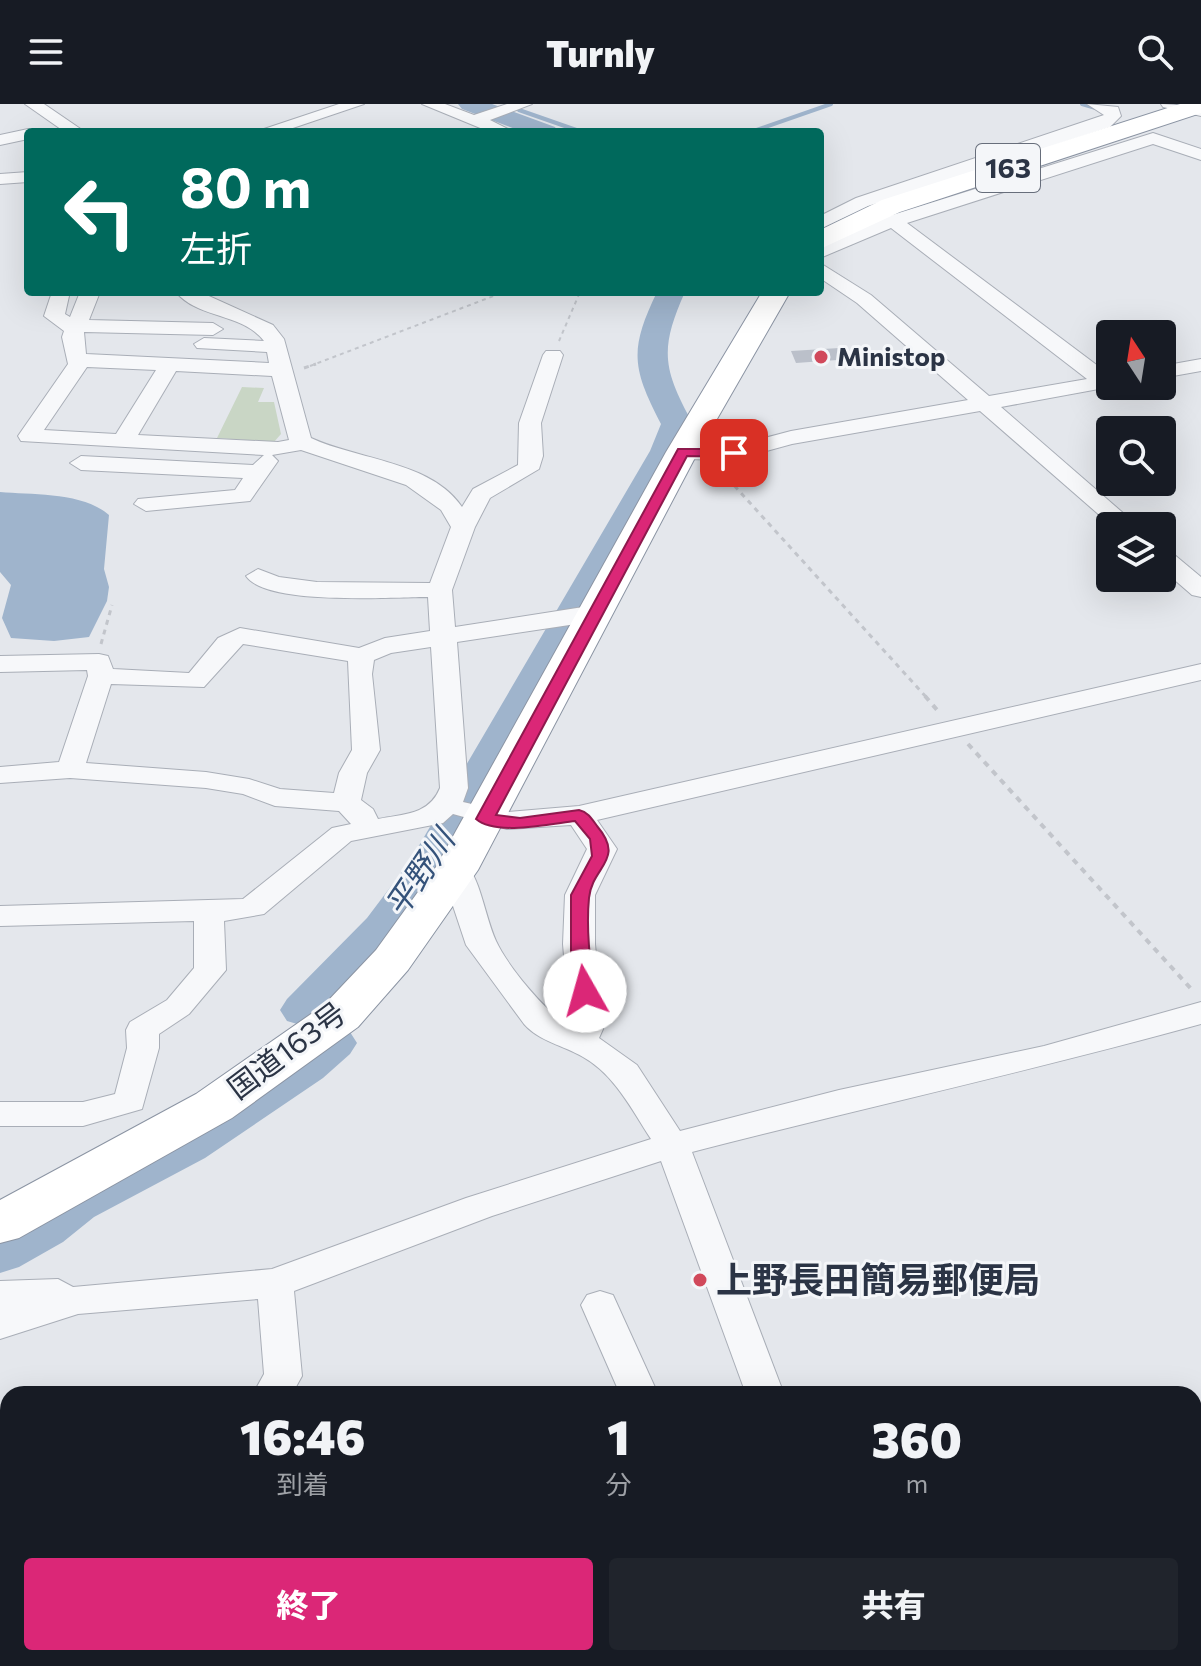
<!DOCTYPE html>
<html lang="ja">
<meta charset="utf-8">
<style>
:root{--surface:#171b24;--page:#20242c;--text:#f1f3f6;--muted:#9ea1a6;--accent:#db2777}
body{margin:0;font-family:Commissioner,"Noto Sans JP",sans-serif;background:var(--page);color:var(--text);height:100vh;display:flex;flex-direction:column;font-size:30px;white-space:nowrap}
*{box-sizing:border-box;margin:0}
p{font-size:26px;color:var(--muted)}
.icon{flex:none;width:44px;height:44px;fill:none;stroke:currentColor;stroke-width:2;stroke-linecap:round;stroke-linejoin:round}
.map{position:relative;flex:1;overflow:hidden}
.sheet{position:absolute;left:0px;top:1282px;width:1202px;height:280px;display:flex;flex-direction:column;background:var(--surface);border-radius:24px 24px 0 0;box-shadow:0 8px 32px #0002}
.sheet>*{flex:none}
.guide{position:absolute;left:24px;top:24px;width:800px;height:168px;border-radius:8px;box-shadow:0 8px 32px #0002;background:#00695c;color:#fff;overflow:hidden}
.needle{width:52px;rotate:348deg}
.fabs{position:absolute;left:1096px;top:216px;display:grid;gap:16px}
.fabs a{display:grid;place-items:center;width:80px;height:80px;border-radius:8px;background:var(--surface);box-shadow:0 8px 32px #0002;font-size:40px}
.pin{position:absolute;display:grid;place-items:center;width:68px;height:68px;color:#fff;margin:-34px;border-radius:16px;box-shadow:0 4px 12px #0006}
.me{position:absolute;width:88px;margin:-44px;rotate:353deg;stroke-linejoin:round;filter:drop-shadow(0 0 6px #0008)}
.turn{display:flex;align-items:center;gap:28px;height:168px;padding:0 24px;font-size:36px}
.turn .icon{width:104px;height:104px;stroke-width:2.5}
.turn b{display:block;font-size:56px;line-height:68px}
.eta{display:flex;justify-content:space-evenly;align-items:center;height:136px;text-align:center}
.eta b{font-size:48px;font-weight:800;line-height:56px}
.cta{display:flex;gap:16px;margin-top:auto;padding:16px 24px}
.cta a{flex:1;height:92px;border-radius:8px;background:var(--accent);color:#fff;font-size:32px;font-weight:800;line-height:92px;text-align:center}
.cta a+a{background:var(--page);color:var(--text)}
header{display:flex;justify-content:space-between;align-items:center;height:104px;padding:0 24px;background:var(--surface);font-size:36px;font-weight:800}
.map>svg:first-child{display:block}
</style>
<header><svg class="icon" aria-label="menu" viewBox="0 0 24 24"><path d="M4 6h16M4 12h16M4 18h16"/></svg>Turnly<svg class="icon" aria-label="search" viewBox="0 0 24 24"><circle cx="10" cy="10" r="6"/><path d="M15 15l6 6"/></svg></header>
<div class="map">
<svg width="1201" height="1562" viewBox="0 0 1201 1562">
<rect width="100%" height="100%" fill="#e4e7ec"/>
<!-- green -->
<path fill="#c9d6c5" d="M242,283L264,284L258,298H274L281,330L274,338L217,334Z"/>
<!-- water -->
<path fill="#9fb4cc" d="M0,388C33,391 83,388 109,411L104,465L109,483L107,497L89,533L54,537L11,534L2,514L11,481L0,468Z"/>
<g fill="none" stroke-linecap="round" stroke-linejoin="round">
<!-- stream -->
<path stroke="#9fb4cc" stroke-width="4" d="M1082,0L1099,5
M519,6L582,28
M751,28L831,0"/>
<!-- river -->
<path fill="#9fb4cc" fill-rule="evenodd" d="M458,0H492L555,23L558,28H523L462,5Z
M657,188H685C659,246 663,265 693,320L682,347L444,770L399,834L321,917L304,922L287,917L280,906L287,895L367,814L410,757L650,347L661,320C632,264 629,246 657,188Z
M333,923L350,928L357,939L350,950L323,974L205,1054L94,1113L63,1138L19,1163L0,1169V1124L58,1087L169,1028L289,950L316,928Z"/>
</g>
<!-- building -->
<path fill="#bbc0ca" d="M839,244L851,255L796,259L791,247Z"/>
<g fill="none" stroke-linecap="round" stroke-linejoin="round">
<defs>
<path id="minor" d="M25,0H44L85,28H65Z
M339,0H364L281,28H255Z
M422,0H445L474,11L507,0H532L490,16L514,28H490Z
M1087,0L1118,3L1121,12L1110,23L868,102L820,125V112L856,94L1104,11Z
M1161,0L1201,2V12L1163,3Z
M28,25L35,28H28V35L0,41V31Z
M1153,29L1201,45V56L1153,40L907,119L1110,271V282H1115L1001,303L1138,422H1112L980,307L792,340L734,356L682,355L671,348L682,341L734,342L791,327L968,296L857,199L820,174V159L871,191L989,292L1087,275L891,124L820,154V141L886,113Z
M28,68V78L0,80V70Z
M52,188H66L69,192L65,210L70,213L80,188H100L89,216L213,219L223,225L213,231L84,228L86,250L269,259L267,248L197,244L194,240L204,234L264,237C243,209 198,215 176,188H200L273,221L284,235L311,334C358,356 431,357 462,403L473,385L518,361L519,319L543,251L546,247H560L563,251L541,319L543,352L539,365L490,394L475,423L452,486L455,523L596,501L609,509L596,517L457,538L468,684L463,698L507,708L579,702L1201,560V576L597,716L617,745L595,791V840L603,925L599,934L637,961L680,1027L839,986L1044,942L1201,898V920C1032,967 861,1004 692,1048L784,1290H746L661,1057L492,1112L294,1187L302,1272L292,1290H253L264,1270L258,1195L78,1210L0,1235V1177L58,1175L73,1183L272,1165L466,1094L651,1035C632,1006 615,971 583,953C563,941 540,938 524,920L466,841L441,766L445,760H467C482,782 485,812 496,837C507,861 547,911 570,921L563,840L565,791L587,745L571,721L507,725L453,710L443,719L351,737L264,810L224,817L226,866L189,910L159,930V944L142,1005L83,1022H0V998H83L115,990L127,944L126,926L130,918L167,896L194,864V817L0,822V802L243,795L332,724L351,720L339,707L275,702L243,690L206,684L70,674L0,679V663L59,658L88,572L87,566L0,568V552L99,550L108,552L113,565L189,569L218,534L240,524L359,544L385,534L430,527L428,493C392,493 266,502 246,472L258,465L279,473L317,478L430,479L451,423L441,406L406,381L301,346L272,351L278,357L250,397L146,407L134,400L138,395L235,386L243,374L81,366L70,359L81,352L253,361L264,351L21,337L18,332L68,260L62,233L64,227L44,212ZM87,263L156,266L116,330L44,326ZM176,267L272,272L289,336L278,338L138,331ZM243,540L348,557L352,646L339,669L334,689L280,685L249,675L206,668L86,659L111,580L204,583ZM431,543L440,684C429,711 404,710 378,715L373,705L361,696L367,669L380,646L372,570L374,556L391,549Z
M1201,255V267L1162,274V262Z
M1162,446L1171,448L1201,473V493L1192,491L1162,465Z
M600,1187L613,1191L658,1290H620L581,1201L587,1191Z
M0,1409L8,1411V1455L0,1452Z
M99,1554H150L154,1562H103Z
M211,1554H275L271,1562H207Z
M904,1554H949L953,1562H908Z"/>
<path id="highway" d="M1180,0H1201V9L900,108L820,145V126L882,96Z
M762,188H790L698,348L478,766L408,866L358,923L232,1014L19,1134L0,1139V1096L196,990L324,901L376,846L436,763L666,348Z"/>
</defs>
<!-- minor casing -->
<use href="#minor" stroke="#a9aeb7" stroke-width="2"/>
<!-- highway casing -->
<use href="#highway" stroke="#8b94a3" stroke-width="2"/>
<!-- path-far2 -->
<path stroke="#c2c5cb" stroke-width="2" stroke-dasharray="4 4" stroke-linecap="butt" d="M559,237L580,188
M310,262L504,188"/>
<!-- path-far1 -->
<path stroke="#c2c5cb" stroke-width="3" stroke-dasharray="5 5" stroke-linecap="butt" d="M304,264L316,260
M721,367L927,594
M101,540L112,501"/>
<!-- path -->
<path stroke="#c2c5cb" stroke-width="4" stroke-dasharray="6 6" stroke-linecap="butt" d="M925,592L938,607
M968,640L1194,888"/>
<!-- minor -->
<use href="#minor" fill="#f7f8fa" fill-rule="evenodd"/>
<!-- highway -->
<use href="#highway" fill="#fff" fill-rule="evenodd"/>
</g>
<!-- route -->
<path fill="#db2777" stroke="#8e194d" stroke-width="2" d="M678,345H734L741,349L734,353L687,352L496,711L520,714L579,706C588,708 592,715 597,722C626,756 592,762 589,794C586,824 590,857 594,887L585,894L575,887L571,858V791L592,752L590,735L575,717C550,720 496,732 476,715Z"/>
<!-- markers -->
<g fill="#d1495b" stroke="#f4f6f9" stroke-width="3">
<circle cx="821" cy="253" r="8"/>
<circle cx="700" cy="1176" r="8"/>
</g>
<g text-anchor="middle" stroke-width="6" stroke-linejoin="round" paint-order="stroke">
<!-- far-poi labels -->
<g font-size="26" font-weight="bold" fill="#2b3445" stroke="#f4f6f9" text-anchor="start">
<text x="837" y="262">Ministop</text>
</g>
<!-- shield labels -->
<rect fill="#f4f6f9" stroke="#676e7b" stroke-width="2" x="976" y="40" width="64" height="48" rx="6"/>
<g font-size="28" font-weight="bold" fill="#2b3445">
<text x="1008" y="74">163</text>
</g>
<!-- street labels -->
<g font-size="30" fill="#2b3445" stroke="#f4f6f9">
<text transform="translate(287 947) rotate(-37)" y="10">国道163号</text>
</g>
<!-- water labels -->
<g font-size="32" font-style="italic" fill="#34527a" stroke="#f4f6f9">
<text transform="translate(420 769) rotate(-56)" y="11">平野川</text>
</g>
<!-- near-poi labels -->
<g font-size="36" font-weight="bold" fill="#2b3445" stroke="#f4f6f9" text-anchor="start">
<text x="716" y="1189">上野長田簡易郵便局</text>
</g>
</g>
</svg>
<div class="fabs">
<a><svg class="needle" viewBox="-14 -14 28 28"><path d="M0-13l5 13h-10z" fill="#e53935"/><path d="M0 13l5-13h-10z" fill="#9ea1a6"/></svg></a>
<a><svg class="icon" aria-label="search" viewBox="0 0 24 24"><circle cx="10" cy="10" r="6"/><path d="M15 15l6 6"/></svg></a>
<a><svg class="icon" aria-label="layers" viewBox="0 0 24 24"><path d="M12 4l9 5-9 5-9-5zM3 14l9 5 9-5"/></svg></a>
</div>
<div class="pin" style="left:734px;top:349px;background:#d93025"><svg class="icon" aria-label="arrive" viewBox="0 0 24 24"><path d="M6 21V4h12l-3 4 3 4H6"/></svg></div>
<svg class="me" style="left:585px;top:887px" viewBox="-20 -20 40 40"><circle r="19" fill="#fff"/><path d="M0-13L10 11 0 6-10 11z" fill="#db2777"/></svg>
<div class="guide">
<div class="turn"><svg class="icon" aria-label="left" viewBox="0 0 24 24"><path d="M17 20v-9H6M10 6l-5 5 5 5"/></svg><div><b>80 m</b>左折</div></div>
</div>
<section class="sheet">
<div class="eta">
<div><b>16:46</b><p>到着</p></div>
<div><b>1</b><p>分</p></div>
<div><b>360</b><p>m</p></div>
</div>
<div class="cta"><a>終了</a><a>共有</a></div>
</section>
</div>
